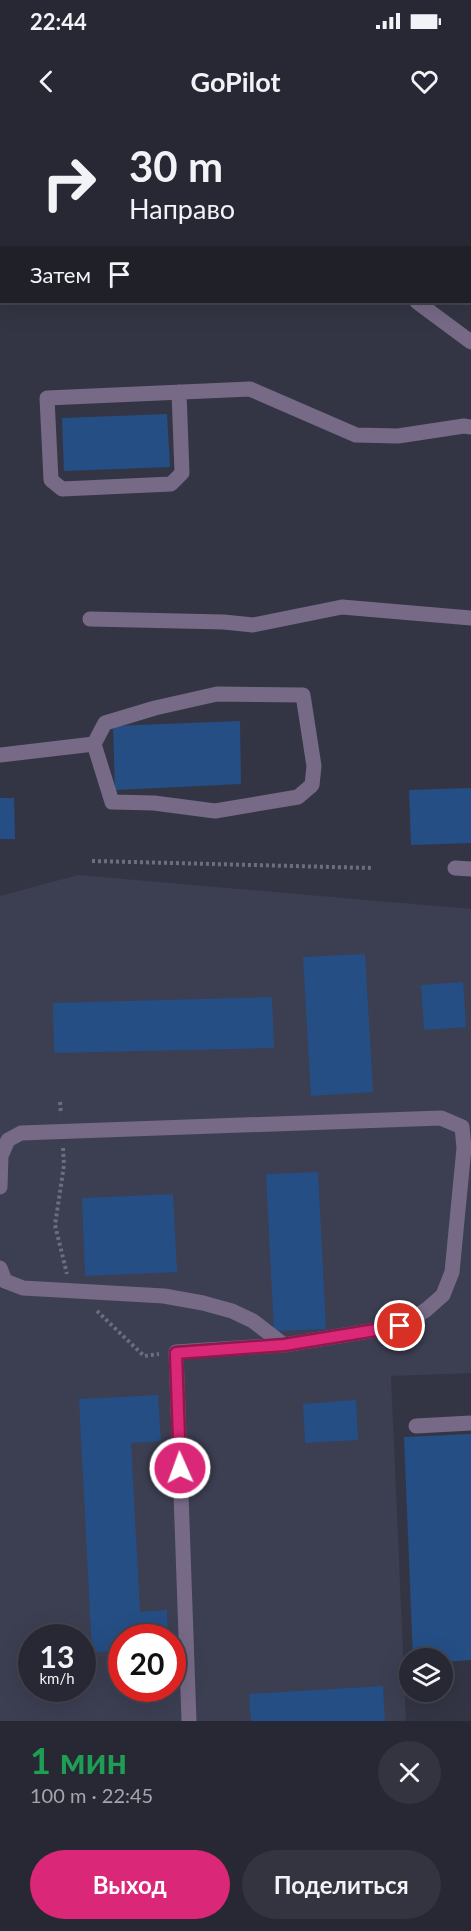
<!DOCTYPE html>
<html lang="ru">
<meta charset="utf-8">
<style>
:root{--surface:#272833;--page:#33343f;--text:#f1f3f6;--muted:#a4a6ac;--line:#43444e;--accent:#db2777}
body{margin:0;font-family:Lato,sans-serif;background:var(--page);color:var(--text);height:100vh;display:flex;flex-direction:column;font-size:22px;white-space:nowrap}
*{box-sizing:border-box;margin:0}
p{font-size:20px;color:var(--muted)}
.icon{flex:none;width:33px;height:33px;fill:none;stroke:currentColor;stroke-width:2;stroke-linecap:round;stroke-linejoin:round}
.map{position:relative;height:1601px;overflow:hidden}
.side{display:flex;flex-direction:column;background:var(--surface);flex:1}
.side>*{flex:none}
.guide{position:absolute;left:0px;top:0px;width:471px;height:183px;box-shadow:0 6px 24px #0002,0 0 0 2px var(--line);background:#272833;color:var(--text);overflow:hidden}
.controls{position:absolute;left:399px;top:1528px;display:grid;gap:12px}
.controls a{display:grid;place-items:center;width:54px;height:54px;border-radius:50%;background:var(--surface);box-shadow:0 6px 24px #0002,0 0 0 2px var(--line);font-size:30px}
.speed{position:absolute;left:18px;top:1504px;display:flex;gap:12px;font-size:30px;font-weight:700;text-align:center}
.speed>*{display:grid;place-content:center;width:78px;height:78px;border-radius:50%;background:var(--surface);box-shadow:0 6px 24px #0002,0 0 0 2px var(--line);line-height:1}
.speed small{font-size:15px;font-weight:400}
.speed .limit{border:9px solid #d22;background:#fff;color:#111}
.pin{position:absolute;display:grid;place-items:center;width:51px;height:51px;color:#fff;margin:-26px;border:3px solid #fff;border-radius:50%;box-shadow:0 2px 6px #0007}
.me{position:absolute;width:66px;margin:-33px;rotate:358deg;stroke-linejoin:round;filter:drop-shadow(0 0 4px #0008)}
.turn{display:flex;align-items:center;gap:21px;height:126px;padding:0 30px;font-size:27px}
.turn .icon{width:78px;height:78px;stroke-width:2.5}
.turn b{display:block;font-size:42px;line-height:51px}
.then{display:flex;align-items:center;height:57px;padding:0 30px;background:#0003;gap:12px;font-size:22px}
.round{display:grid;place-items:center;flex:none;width:63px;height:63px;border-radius:32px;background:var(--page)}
.head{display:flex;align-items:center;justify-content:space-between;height:102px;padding:0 30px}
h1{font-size:36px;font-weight:700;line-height:45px;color:#1e9e55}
.primary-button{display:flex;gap:12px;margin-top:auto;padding:12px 30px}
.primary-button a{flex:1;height:69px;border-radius:36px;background:var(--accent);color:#fff;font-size:24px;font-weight:700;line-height:69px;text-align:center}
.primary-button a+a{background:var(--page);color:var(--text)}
.status{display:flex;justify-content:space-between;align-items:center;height:42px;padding:0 30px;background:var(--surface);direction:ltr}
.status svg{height:16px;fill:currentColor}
header{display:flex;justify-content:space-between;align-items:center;height:78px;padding:0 30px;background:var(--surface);font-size:27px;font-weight:700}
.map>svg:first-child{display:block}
</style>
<div class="status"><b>22:44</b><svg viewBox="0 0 49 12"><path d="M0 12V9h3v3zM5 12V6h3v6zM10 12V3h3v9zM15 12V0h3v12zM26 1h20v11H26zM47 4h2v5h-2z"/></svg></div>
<header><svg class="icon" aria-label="back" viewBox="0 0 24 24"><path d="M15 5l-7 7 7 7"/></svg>GoPilot<svg class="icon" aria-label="heart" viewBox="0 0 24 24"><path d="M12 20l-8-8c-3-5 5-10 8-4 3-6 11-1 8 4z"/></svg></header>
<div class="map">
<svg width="471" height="1601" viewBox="0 0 471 1601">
<rect width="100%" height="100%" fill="#343544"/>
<!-- built -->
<path fill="#3c3e52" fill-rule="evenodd" d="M78,755L471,789V1253L391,1256L406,1601H0V776ZM32,1518H82V1569H32ZM122,1518H172V1569H122Z"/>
<!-- building -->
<path fill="#254e85" d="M167,294L170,347L64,351L62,298Z
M240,601L241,664L115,670L113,606Z
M471,668V723L411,725L409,670Z
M0,678H14L15,719H0Z
M365,834L373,972L311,976L303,837Z
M463,862L466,907L424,910L421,865Z
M272,877L274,928L54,933L53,883Z
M318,1052L326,1209L274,1211L266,1054Z
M173,1074L177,1152L85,1156L82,1078Z
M158,1275L161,1321L131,1323L140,1492L167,1490L168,1518H122V1531L92,1532L79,1279Z
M356,1280L358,1320L305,1323L303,1284Z
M471,1314V1540L442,1542V1539H413L404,1317Z
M383,1566L385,1601H251L249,1574Z"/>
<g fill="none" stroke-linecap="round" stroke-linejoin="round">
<!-- path -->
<path stroke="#6d6e7c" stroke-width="4" stroke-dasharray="3 3" stroke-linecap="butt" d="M92,741L373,748
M60,982L61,994
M63,1028L64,1045L55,1105L67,1154
M97,1191L144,1236L159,1234"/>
<!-- minor -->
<path stroke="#766a87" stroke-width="15" d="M144,0L145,2
M417,182L471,222
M179,272L182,353L171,364L62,369L51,360L47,278L250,269L356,315L398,316L464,306L471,307
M90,499L224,502L253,505L342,487L471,498
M0,635L94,624L105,603L155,588L217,574L303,575L314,646L312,665L298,677L215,691L154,683L112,682L94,624
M455,748L471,749
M0,1067L1,1036L8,1020L21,1013L441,998L462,1007L464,1028L452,1152L443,1175L426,1190L400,1206L284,1225L176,1232L189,1601
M0,1148L5,1161L23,1168L164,1176L203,1183L232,1191L253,1201L284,1225
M416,1306L471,1303"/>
</g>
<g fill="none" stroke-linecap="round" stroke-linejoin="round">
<defs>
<path id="route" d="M180,1348L176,1233L284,1225L400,1206"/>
</defs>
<!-- route casing -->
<use href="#route" stroke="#8e194d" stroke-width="15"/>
<!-- route -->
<use href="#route" stroke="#db2777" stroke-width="10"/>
</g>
</svg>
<div class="controls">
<a><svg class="icon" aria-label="layers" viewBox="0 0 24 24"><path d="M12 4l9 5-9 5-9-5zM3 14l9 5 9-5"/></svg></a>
</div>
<div class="speed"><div>13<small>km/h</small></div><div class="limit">20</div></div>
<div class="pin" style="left:400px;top:1206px;background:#d93025"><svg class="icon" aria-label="arrive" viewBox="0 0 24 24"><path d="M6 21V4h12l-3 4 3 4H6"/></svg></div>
<svg class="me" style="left:180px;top:1348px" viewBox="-20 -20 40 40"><circle r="17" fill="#db2777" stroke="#fff" stroke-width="3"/><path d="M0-11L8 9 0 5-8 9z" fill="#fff"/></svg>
<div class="guide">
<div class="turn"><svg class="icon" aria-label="right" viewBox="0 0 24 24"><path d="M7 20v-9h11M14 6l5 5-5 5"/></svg><div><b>30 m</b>Направо</div></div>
<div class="then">Затем<svg class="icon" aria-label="arrive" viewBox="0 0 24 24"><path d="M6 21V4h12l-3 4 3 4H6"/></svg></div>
</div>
</div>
<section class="side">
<div class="head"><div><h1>1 мин</h1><p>100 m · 22:45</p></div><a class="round"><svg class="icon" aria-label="close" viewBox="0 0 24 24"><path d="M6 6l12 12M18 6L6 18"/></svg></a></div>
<div class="primary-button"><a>Выход</a><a>Поделиться</a></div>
</section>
